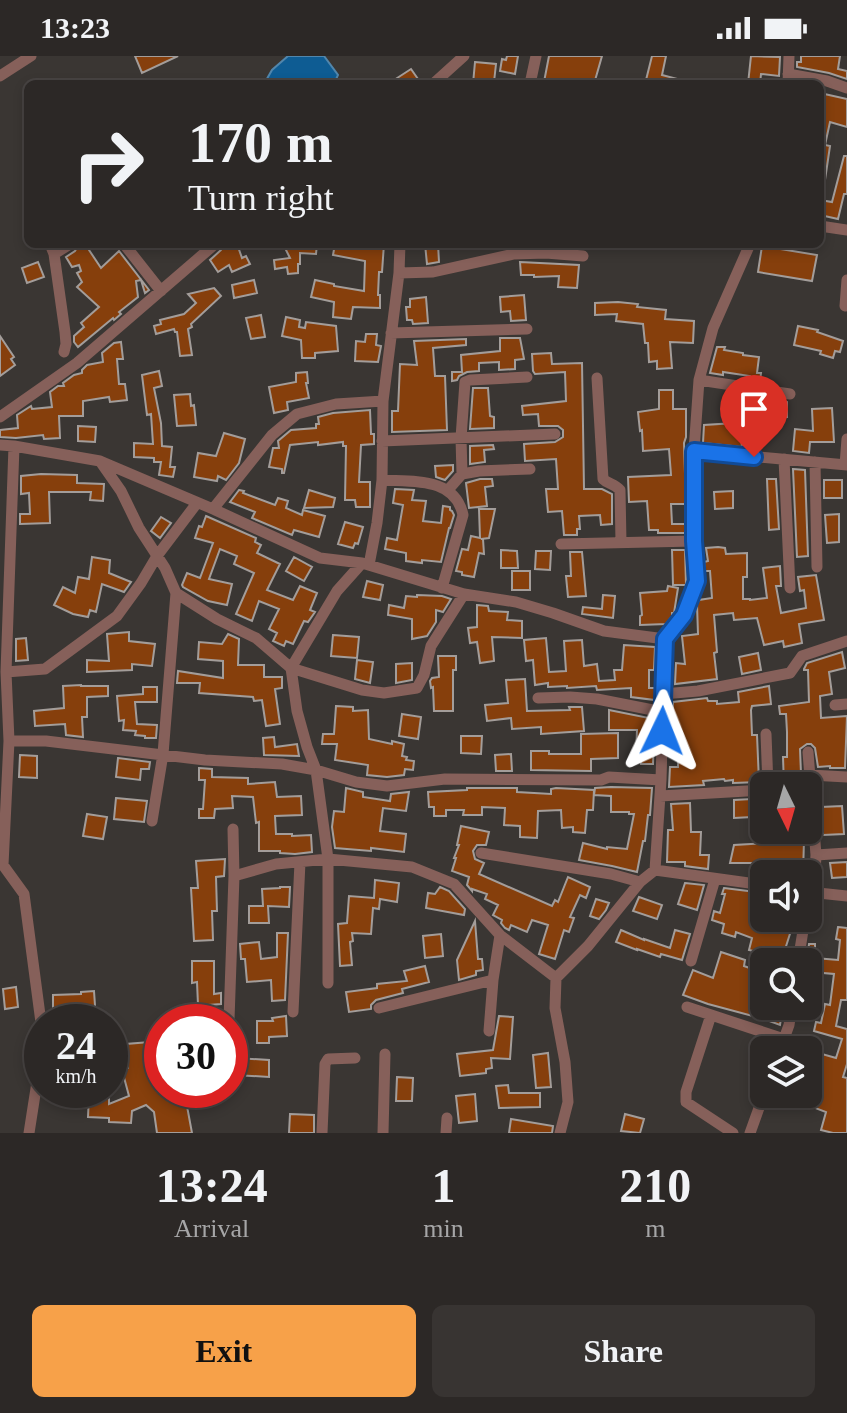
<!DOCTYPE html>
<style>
:root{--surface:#2c2826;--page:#383432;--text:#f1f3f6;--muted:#a6a6a7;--line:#484443;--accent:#f7a149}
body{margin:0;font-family:Georgia,serif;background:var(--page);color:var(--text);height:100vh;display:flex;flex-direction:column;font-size:30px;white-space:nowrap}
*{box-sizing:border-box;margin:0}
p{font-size:26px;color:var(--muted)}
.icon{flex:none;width:44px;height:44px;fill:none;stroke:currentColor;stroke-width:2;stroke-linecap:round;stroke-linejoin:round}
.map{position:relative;height:1077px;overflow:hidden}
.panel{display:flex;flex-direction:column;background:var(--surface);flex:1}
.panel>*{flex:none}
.banner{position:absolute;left:24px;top:24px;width:800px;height:168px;border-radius:12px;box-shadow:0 4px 12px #0003,0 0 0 2px var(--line);background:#2c2826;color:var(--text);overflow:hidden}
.needle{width:52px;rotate:175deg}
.fabs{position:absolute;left:750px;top:716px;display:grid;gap:16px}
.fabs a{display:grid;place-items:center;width:72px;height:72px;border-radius:12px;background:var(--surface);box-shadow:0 4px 12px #0003,0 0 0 2px var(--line);font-size:40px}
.speed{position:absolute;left:24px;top:948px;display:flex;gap:16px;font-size:40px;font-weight:700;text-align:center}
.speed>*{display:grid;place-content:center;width:104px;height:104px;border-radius:50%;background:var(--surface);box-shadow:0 4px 12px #0003,0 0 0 2px var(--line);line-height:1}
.speed small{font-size:20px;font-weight:400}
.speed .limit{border:12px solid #d22;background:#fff;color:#111}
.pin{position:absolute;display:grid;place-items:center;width:68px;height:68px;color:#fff;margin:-82px -34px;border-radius:50% 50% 50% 0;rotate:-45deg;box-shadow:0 0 8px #0007}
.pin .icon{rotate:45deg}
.me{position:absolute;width:88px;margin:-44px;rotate:2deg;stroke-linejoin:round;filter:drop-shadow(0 0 6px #0008)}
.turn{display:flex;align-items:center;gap:28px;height:168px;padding:0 32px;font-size:36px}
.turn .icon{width:104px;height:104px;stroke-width:2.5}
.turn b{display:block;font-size:56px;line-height:68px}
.eta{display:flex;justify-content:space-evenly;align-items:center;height:136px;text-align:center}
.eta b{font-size:48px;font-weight:800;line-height:56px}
.button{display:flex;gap:16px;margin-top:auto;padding:16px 32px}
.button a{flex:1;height:92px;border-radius:12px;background:var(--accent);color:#111;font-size:32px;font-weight:800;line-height:92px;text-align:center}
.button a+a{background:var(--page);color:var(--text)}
.status{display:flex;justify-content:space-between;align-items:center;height:56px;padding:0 40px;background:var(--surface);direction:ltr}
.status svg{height:22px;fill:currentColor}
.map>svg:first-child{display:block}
</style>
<div class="status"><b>13:23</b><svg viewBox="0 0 49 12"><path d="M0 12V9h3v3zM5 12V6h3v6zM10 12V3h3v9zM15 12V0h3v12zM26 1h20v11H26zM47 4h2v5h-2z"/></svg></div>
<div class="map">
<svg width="847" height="1077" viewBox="0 0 847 1077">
<rect width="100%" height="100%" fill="#3a3633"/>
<!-- water -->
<path fill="#0e5c93" stroke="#5186ac" stroke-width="2" d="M288,0H324L338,19L334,28H264L272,14Z"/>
<!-- building -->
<path fill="#863f0c" stroke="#a39d9a" stroke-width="2" d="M135,0H178L142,17Z
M507,0H518L515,18L500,15L502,3L506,4Z
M549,0H602L594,28H552L544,26Z
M652,0H666L662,19L685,25V28H645Z
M751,0L780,1L779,20L761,18L760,28H748Z
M801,0H840L838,13L847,15V23L829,17L797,11V6H801Z
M475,6L496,8L494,26L486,25V28H473Z
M411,13L418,23L411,28H388Z
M820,37L847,43V71L830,66L825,89L830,90L825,124H820Z
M844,100H847V138H844L838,163L820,159V144L832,146Z
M79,188H85L101,212L119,195L149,234L145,237L141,224L136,225L138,241L119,256L121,258L114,264L113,262L78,291L74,286V280L84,271L81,267L99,251L77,231L82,226L77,217L81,215L79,209L72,211L66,201L75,195Z
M223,188H237L242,202L246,200L250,208L232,216L229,209L218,216L210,204L221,194Z
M283,188H317L316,198L300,197V208H298V217L288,218L287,211L275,213L274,204L290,202Z
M335,188H384L382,216H379L378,239H380V252L353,251L351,263L333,261L334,246L311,241L315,224L334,228V230L364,235L365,205L333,199Z
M425,188H438L439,206L427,208Z
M762,190L817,199L812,225L758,216Z
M38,206L44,221L27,227L22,212Z
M520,206L579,209L577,232L558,231L559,220L534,221V219H521Z
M254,224L257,237L234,242L232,229Z
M214,232L221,240L191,268L192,271L188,273L192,299L180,300L177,276H175L174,273L156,278L154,270L161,268L160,264L184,258L196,247L188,238Z
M524,239L526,264L511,265L510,255L501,256L500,241Z
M426,241L428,267L413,268L412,264H407L406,251H410V243Z
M618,246L638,248L637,251L666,254L665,263L694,265L693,287L670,286L672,312L657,313V305L649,306L648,287H645L643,268L616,265L617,258L595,259V247Z
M261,259L265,281L251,283L246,262Z
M286,261L300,264L299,271L305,272L306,266L336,270L338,295L315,297V302H302L301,284L282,280Z
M798,270L818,274L817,276L843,285L840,296L835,295L833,302L820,298L821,295L794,289Z
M366,278H377L376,289L381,290L378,306L355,305L356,285L365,286Z
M0,280L14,301L11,303L15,309L0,320Z
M500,282H520L524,303L515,304V313L499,314V306L479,307V315L467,316L459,320L457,324L452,325V316H462L461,299L500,295Z
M466,283V289L433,292L435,320H445L447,374L392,376V355H398L400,308L417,309L414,285Z
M121,286L123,303H117L119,328H125L127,344L110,346L109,341L83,345V360H59L60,382L44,383L43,379L16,382L0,381V374L18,372L17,359L31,350L32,353L52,351L50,336L58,330H64L63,327L74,319L82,317V314L87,309L103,306L102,297L114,287Z
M717,291H725L724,294L743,297V299L759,301L757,317H761L760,325L750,323V320L723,316V319L710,317Z
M551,297L552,308L582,307L584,433H602L612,438V468L601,469L600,459L579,460L580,473H577V479H564L562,455L548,456L546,433H558L556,403L525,405L524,388L555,386L563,381V374L558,370H539L538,358L523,359L522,350L566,345L565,316L535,318L533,315L532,298Z
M159,315L162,330L154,332L161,367L162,390L172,391L170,411H175L173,421L159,419L161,406H154V402L134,401V387L153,388L151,358L147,359L142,319Z
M307,316L308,327H306L309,342L287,346L288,354L274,357L269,331L296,326V317Z
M473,332H488L490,360L494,361V372L470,373Z
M659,334H673V353H686V381L684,387L686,448H671L672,468H686V477H658V474H649L647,445L629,446L628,421L671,419L669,393L643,395L642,374L640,375L638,356L659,353Z
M190,338L191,350L194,349L196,369L177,370L174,339Z
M735,338L787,346V361L753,363L754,381H741L742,391L703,387L704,369L735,367Z
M832,352L834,386H810L809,397L793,395L795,373L813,375L812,353Z
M370,354L371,378H374V388L361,389L359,426H370V451H356L355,444H345L346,390H343V386L318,389V386L290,389L284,417H282V413L269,411L273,392H279L278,385L291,374L316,372V368H319L318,361L333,357Z
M78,370L96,371L95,386L78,385Z
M224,377L245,383L239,407L226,424L218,420L217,425L194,421L198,397L216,400Z
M493,389L494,393L484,394L485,406L470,408V390Z
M453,409V415L445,424L436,421L435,410Z
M793,413L805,414L808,500L797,501Z
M41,418L77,419V427L104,428L103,445L90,444L91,436H49L50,467L20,468V458H30L29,437L21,438V420Z
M480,423H492L493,430L485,431L487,450L469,452L466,427Z
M767,423H776L779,473L769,474Z
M824,424H842V442H824Z
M395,433L414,434L412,444L426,445L423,465L441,467L443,450L450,451V454L452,455L454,459L450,472H449L441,506L422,504V507L406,505V497L385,493L387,482L397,484L403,449L393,447Z
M239,434L244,435L243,437L275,449L278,442L288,445L286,452L302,459L303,454L325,460L319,481L294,474L292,479L252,462L255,456L230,446Z
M309,434L335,442L333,451L304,452Z
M733,435V452L715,453L714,436Z
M479,453H495L489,482L481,483H483L484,498L479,497L474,521L462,519V516L456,515L462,493L468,494L471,480L480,482Z
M839,458V486L827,487L825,459Z
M206,460L256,482L255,486L261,489L257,497L280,508L267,534L293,544L300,530L317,537L310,554L315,556L308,566L304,565L293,588L286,585L284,590L273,585L277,577L269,573L279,553L259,545L252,565L236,558L254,517L234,508L237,500L220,493L209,523L232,528L227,549L208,545L183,531L182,529L187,517L200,522L213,487L195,482L199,470L202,471Z
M161,461L171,467L160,482L151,475Z
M345,466L363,471L358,488L355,487L353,492L338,488Z
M718,491L725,492L726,498L747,497V521H743V543H750V544L767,542L763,512L780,510L781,530H776L781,557L806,552L804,534L800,535L798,521L816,519L824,564L799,568L802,587L784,591L783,585L764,589L757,562L734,564L733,557L714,559L717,596L714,597L717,623L675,628L676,607L685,608L682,580L698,578L697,548L699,544L712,542L710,515H705L704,506L708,505L706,492Z
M501,494L517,495L518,512H501Z
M672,494H685L686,529H673Z
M536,495H551L550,514L535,513Z
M570,496H582L586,540L568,541L566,520H571Z
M92,501L110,504L109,517L131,526L124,536L102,528L96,556L90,554L88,561L73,558L54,549L63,531L75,537L78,521L89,523Z
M294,501L312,511L304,525L286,515Z
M512,515H530V534H512Z
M367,525L383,529L380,544L363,541Z
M668,530L678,532L674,557H672V560L666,568L640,569V560L642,559L640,537L667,535Z
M417,539L442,540L451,543L443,556L436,554V566L427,580L412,583V563L388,559L389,549L404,552L406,540L417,541Z
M603,539L615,540L613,562L582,558L583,551L602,553Z
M477,549L488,550L489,555L508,556L507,564L522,565V582L492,581L494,605L480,607L477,586L470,587L468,572L477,571Z
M129,576V585L155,588L152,610L132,608V614L87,616V604L109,605L107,578Z
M228,578L239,583L238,609H264V621H282V632L275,633L280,668L266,670L262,644L254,645L253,641L199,637L200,627H177L178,615L223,622V605L198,603L199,586L222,588Z
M333,579L359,581L357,602L331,600Z
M26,582L28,604L16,605V583Z
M546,582L549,616L566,615L564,585L582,584L584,610L597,608L599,625L615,624L614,614H622L624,589L655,591L654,614H649V632H655V644L631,641V632L597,634L596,630L567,632V630L548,631V627L535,629L533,604L526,605L524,584Z
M842,596L845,612L829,616L832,638L820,640L821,662L847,660L845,712H830V710L818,711L815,692L811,688H807L800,693L801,718L794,719L795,730H784L783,701H787V676L786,658H780L779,650L809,646L808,614H804V613L807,607Z
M758,597L761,614L742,618L739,601Z
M438,600H456V614H453V655H434L433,631L431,632L430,625L432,622L439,621Z
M357,604L373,606L370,627L355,623Z
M412,607V624L396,627V608Z
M525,623L527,655L570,654L569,651H582L584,675L541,678V671L512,673L511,662L487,665L485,649L508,647L506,624Z
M81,629V630H108V640L87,641V661H82L83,681L66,679L65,668L35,670L34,655L64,652L63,630Z
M769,630L771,648L752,650L751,654L752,679H757L759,726L733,727V724L725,725L724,723L703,725L704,729L669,731L670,711H678L679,680L672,681L673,646L707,642L708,645H717V648L739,646L738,636Z
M143,631H157V646H135L137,668L157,669L156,682H145V680L135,679L136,675L123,674L124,664L119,665L117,640L143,638Z
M336,650L353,651V655L368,654L369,683L392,688V685L404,688L402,700L407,701L406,704L414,705L413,714L405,713L404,719L387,721L367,719L368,709L335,704L337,688H322L323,678H334Z
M609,654L649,662V680H654L653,708H641V700L636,699L637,674H609Z
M402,658L421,661L418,683L399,680Z
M618,677V702L591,703V715L531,714V695H549V698H581V678Z
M461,680H482L481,698L461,697Z
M274,681L275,691L297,688L299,700L264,699L263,682Z
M511,698L512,715H496L495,699Z
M20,699L37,700V722L19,721Z
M118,702L150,706L149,713H141L140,724L116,721Z
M199,712L212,713V721L248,722V728L275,726L277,741L301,740L302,759L275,760L276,778H292V780L311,779L312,796L295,798L280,797V795H259V766L256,767L253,741L232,740L233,752L215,753L214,762H199V753H203L205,724H199Z
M611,731L652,732L650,759H648L645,785H643L637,816L612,810L579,804L583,787L607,793V791L627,793L634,758H629V756H611V740L594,739L595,732Z
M346,732L363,736V741L390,745L391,738L409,736L406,755L383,752L380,775L406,778L404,796L371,792V795L335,792L332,771L334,755L344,756Z
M467,732H517V736L551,738V733L556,732L594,734L593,754H587L585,777L573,776V771L562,772L561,754L538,755L537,782L520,781V770L504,769L505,752L482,751V759H463L464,754H446V760H434V751H429L428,736L467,734Z
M116,742L147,745L144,766L114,763Z
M752,743V761L734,762V744Z
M690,747L691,776H701L700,799H709L708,813L685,810V806H667L668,774H673L671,748Z
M842,750L844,778L823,779L821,751Z
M87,758L107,761L103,783L83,780Z
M461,770L489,776L486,789H477L473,795L475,803L484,807L479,818L552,850L555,844L558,846L568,821L590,831L586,842L580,839L570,861L574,862L569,876L564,874L555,903L539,898L548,869L532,864L527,876L511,869L509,874L505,872L501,867L502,864L493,859L498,849L485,843L487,838L472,833V835L467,829L469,821L452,815L456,802H454L459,789H457Z
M768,774H806V784H804L803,818H769L770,807H730L734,789L769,787Z
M225,803L224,820L216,821L217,855H212L213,884L194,885L191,832H198L196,805Z
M847,806V821L832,822L830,807Z
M375,824L399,827L397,846L380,843L379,853L373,852L371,878L352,877L353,885L350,886L352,909L340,910L338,868L347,867L349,840L374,842Z
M685,827L704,829L697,854L678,848Z
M280,831H290L289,851L268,850L269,867H249V850H263L262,833L280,832Z
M440,831L449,835L465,853L464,859L426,852L428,837L435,838Z
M724,832L764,837V862H795L781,906H768L770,899L749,894L752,882L736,876L735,881L722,877L724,868L712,864L714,855L720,857L725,838H722Z
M639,841L662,849L657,863L633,855Z
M596,843L609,847L606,854L599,863L590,860Z
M475,865L478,903H482L483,914L476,915V919L459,924L457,904Z
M838,871L847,872V944H841L836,970L847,973V1008L843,1021L847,1022V1077H833L821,1074L826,1056L797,1045L800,1038H808V994L836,1002L842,983L814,975L816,966L821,967L825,948L830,949L834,918L812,916L813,906H807L809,888H815V902L838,904L840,884L836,883Z
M621,874L644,884V883L670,892L675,874L690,878L682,904L661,898L660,901L637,893V894L616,886Z
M277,877H288L285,944L272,945L271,924L247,926L245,903H241L240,888L259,886L261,903L277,901Z
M441,878L443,900L425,902L423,880Z
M721,896L745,904L744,910L764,917V950H783L780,969L764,963L708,948L683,939L693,914L713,922Z
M192,905H214V938L221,937V948L209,949V963L190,964V949H198L197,926L192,927Z
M425,910L429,926L402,933L403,937L376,944L371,949V953L349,956L346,936L377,932V928L407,925L404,915Z
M16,931L18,951L5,953L3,933Z
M94,935L96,964H53V939L81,938V936Z
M286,960L287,980L269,981V987H257V965H273L272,962Z
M499,960L513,961L510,1003L491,1002L492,1012L486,1013V1017L460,1020L457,998L493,994Z
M162,985V1034H184L192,1077H157L154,1056L146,1049L132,1055L131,1067L109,1066V1062L88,1061L89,1039L109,1040V1048L129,1040L122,1014L128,1012L126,988Z
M548,997L551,1031L536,1032L533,999Z
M236,1002L269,1004V1021L235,1019Z
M397,1021L413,1022L412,1045H396Z
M508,1029L509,1037H540V1051L499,1052L496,1030Z
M475,1038L477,1065L459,1067L456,1040Z
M290,1058L314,1059V1077H289Z
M625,1058L644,1063L640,1077L621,1075Z
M511,1063L553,1070L552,1077H509Z"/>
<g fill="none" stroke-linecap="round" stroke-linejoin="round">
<!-- minor -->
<path stroke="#86605a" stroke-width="11" d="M788,18L827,25L847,32
M0,20L31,0
M433,28L464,0
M530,28L536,0
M788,28L789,0
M820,170L847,174
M50,188L54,198L65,276L66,288L64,296
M124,188L161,235
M54,198L70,188
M399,217L433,216L514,198L546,197L583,200
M845,250L847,224
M391,277L527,273
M597,322L603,423C608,428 615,428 620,434L621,486
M699,324L790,338
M0,361L77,307L215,188
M382,385L555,378
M0,389L14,390L100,405L213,453L320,502L362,507L464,538L516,546L553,557L604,575L665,583
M14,390L6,616L9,685L3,809L24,838L42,974
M694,395L847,409
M784,403L790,532
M100,405L121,435L139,472L165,512L176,537L217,563L256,582L291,612L362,634L384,637L417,632L424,619L431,590L464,538
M815,406L817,511
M845,409L847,383
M462,418L461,382L465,326L470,324L527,321
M382,424C413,426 455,421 463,459L442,532
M448,434L462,418L479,415L530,413
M213,453L272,379L297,358L336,348L383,345
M561,488L694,485
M369,509L377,467L382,424L383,345L399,217L400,188
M6,616L45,613L117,560L141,527L157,500L197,447
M663,638L698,635L790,617L802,600L847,585
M538,642L570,641L597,643L663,656
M835,649L847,648
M766,678L768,730
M9,685H46L205,704L282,708L316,714L356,726L387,730L445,723L601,724L609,721L661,724
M808,696L816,799L814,836
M810,719L847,721
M660,740L764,734
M152,765L163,698L176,537
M481,797L611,818L640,826
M816,799L847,797
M655,814L764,829
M234,820L276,808L328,803L412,811L454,828L500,879L556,922
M809,836L847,840
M691,905L715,823
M798,906L805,862
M328,927V803L316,714L307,691L297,655L291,612L337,535L362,507
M687,951L784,983
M379,952L493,924L500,879
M293,956L300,806
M711,959L686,1036V1046L733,1077
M229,964L234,820L233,773
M489,975L493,924
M780,994L789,969L792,950
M29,1077L42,994
M322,1077L325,1008L328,1003L355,1002
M383,1077L385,998
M446,1077L447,1062
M560,1077L568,1046L565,1006L555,952L556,922L588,890L640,826L655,814L661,724L665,583L684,559L697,525L694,485V395L699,324L713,272L750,188
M750,1077L764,1038"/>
</g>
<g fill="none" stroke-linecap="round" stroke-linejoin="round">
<defs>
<path id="route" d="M662,675L665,583L684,559L697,525L694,485V395L754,401"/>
</defs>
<!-- route casing -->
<use href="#route" stroke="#114b97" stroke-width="20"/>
<!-- route -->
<use href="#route" stroke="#1a73e8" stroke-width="14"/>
</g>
</svg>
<div class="fabs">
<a><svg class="needle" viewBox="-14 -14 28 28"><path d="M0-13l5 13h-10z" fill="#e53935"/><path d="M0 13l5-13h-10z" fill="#a6a6a7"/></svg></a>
<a><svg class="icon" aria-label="sound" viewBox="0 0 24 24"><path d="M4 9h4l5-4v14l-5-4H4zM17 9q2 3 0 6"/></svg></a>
<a><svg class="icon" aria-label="search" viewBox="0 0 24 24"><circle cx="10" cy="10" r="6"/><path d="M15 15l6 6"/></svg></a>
<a><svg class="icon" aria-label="layers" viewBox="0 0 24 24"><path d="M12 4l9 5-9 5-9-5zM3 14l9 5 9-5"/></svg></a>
</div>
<div class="speed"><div>24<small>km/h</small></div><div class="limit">30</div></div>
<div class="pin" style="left:754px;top:401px;background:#d93025"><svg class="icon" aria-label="arrive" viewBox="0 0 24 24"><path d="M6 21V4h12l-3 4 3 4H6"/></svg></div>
<svg class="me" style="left:662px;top:675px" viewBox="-20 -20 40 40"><path d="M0-17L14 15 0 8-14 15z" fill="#1a73e8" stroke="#fff" stroke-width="4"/></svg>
<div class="banner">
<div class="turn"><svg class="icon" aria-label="right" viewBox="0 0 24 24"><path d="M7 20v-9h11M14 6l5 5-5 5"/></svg><div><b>170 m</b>Turn right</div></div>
</div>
</div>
<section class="panel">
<div class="eta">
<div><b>13:24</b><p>Arrival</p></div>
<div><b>1</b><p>min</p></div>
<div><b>210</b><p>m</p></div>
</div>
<div class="button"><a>Exit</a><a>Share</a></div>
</section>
